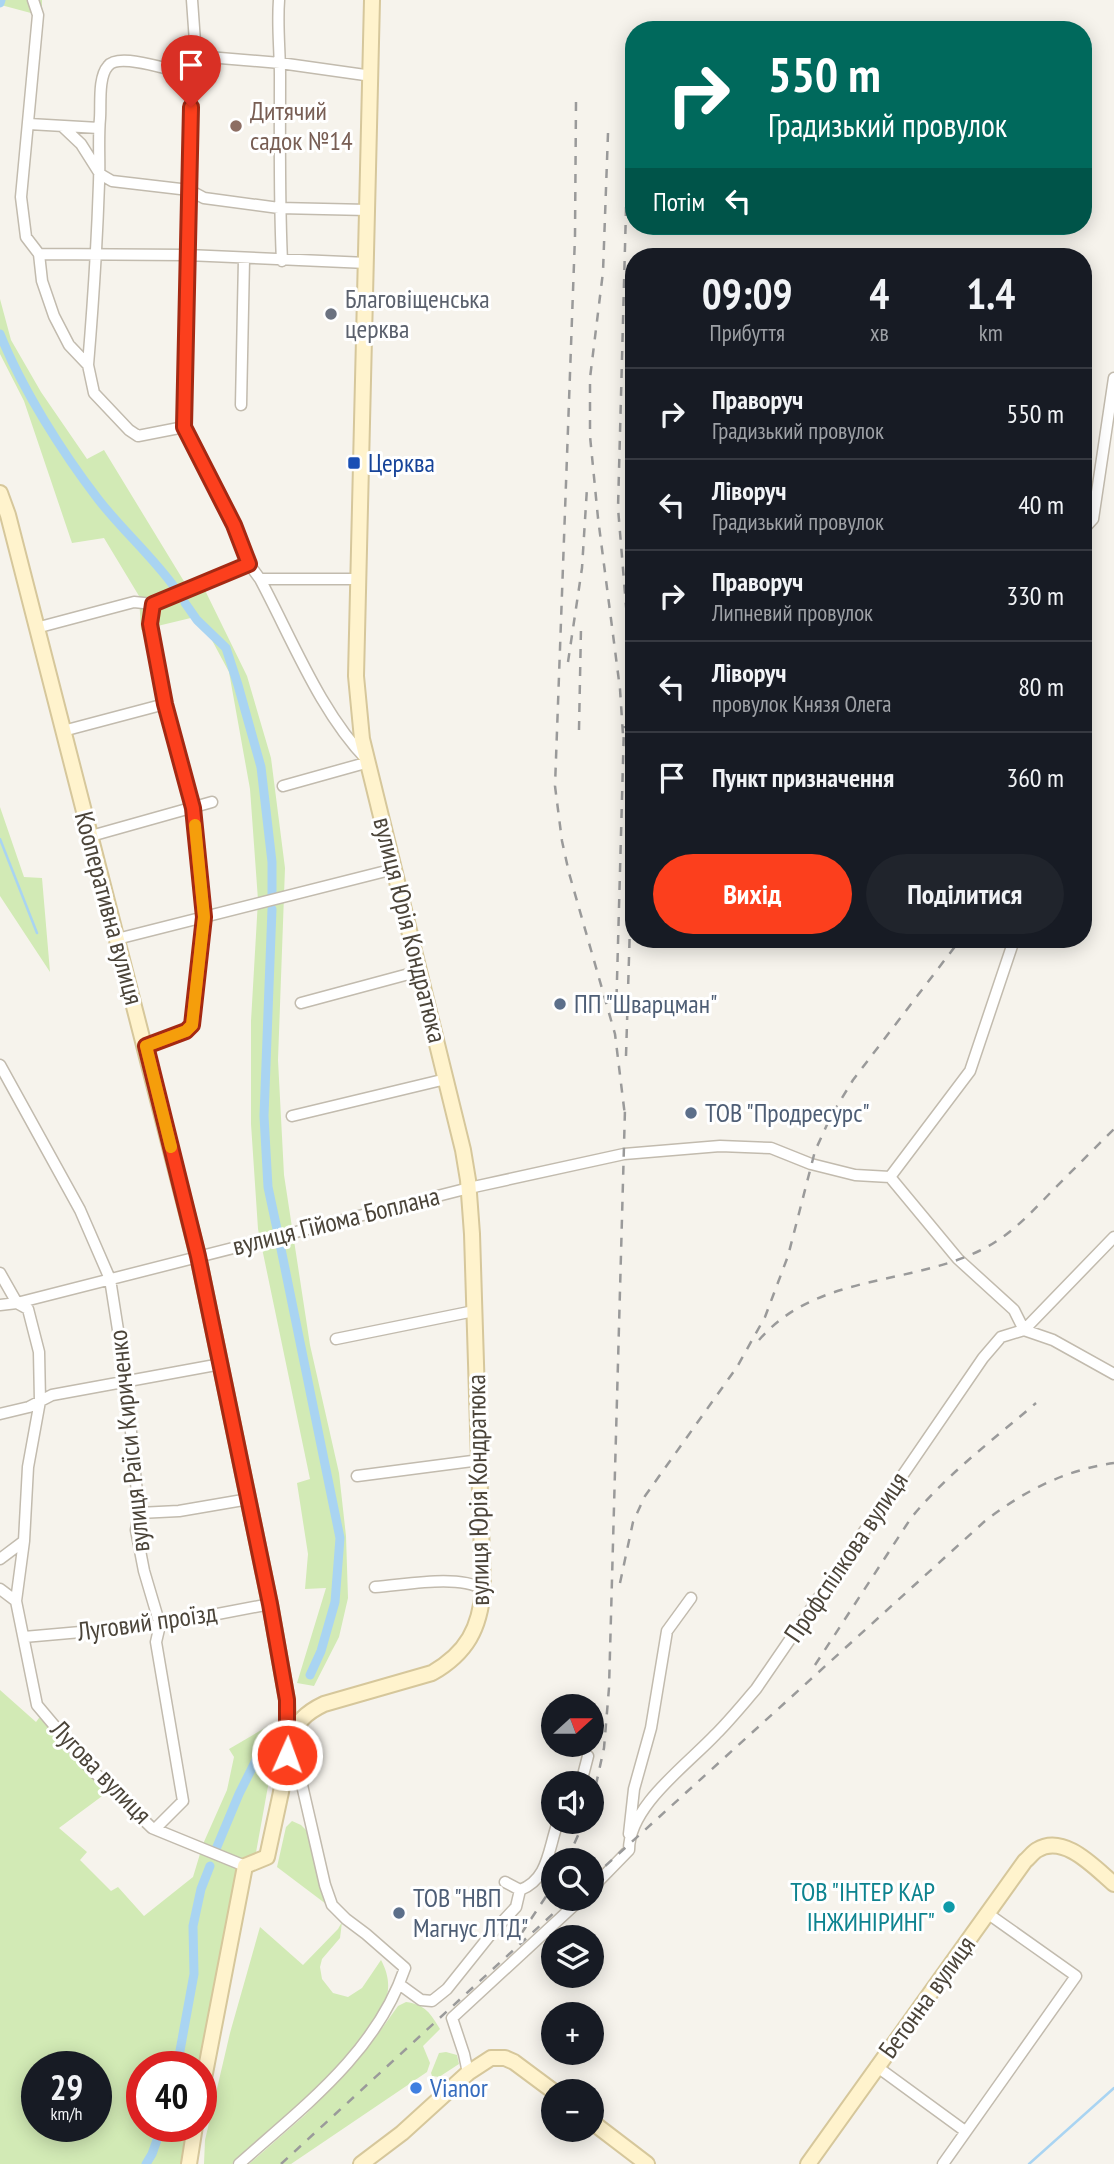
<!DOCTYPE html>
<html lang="uk">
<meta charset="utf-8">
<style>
:root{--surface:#171b24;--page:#20242c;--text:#f1f3f6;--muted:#9ea1a6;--line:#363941;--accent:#fc3f1d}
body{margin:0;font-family:"PT Sans Narrow",sans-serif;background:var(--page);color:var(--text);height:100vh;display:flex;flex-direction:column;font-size:26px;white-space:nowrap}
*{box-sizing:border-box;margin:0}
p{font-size:23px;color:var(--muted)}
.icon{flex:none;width:38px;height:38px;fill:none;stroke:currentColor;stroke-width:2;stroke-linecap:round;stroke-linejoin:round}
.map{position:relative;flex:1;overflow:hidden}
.panel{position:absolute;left:625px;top:248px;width:467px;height:700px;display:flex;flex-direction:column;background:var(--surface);border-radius:28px;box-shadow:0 4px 18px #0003}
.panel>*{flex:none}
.guide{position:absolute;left:625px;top:21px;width:467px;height:214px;border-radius:28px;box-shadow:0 4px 18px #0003;background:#00695c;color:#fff;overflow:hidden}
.needle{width:46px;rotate:69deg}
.buttons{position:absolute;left:541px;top:1694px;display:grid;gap:14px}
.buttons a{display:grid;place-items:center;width:63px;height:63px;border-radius:50%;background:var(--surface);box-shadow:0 4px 18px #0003;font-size:35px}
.speed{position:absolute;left:21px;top:2051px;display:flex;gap:14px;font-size:35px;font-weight:700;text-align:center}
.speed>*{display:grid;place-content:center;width:91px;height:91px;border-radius:50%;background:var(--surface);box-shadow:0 4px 18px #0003;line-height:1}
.speed small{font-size:18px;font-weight:400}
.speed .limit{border:10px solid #d22;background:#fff;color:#111}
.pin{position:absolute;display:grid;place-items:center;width:60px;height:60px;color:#fff;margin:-72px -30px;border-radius:50% 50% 50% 0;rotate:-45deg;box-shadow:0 0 7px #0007}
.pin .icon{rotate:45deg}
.me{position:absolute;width:77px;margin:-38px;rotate:2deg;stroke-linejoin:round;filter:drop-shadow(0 0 5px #0008)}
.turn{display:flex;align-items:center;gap:24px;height:147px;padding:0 28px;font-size:32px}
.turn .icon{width:91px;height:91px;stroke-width:2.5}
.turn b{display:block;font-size:49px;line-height:60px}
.then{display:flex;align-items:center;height:66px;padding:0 28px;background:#0003;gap:14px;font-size:26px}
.eta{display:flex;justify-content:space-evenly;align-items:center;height:119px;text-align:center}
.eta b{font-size:42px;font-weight:700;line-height:49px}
.cta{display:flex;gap:14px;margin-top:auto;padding:14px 28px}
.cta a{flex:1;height:80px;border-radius:42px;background:var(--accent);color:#fff;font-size:28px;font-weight:700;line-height:80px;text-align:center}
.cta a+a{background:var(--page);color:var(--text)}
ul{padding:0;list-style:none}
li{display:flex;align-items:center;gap:21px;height:91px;padding:0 28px;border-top:2px solid var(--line)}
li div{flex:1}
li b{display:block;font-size:26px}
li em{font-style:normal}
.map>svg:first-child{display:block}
</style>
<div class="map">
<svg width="1114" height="2164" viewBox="0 0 1114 2164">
<rect width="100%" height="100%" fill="#f6f3ec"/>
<!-- green -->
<path fill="#d2eab5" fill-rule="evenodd" d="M0,0H42V16L1,5L0,7Z
M0,299L11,340L41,392L87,459L104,450L185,583L199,578L247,676L271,758L285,868L278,1060L284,1175L310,1345L339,1473L346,1536L348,1598L339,1637L314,1686L297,1683L326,1588L305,1589L308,1554L297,1483L310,1479L258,1229L251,1124V1021L258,900L250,789L229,672L199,616L141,630L139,596L104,538L72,543L24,401L0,354Z
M0,807L24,877L42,878L50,972L0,896Z
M0,1690L36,1722L42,1714L109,1791L59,1828L87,1852L80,1860L111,1891L118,1887L144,1916L193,1877L203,1844L227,1790L234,1757L229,1749L275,1722L276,1742L255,1858L199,2067H142V2126H187L182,2164H0ZM37,2067H96V2126H37Z
M292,1821L301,1825L309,1833L326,1904L277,1867L286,1827Z
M342,1922L340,1938L322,1959L320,1967L322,1979L333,1993L348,1997L362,1988L381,1960C387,1971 390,1983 387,1996C377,2042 269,2130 232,2164H204L205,2140L230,2033L260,1927L303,1965L338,1929Z
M406,2002C426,2005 430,2013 440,2029L423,2046L430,2063L427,2072L291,2164H249L305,2115L344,2075L375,2038L398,2006Z
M446,2052L457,2055L459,2064L439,2077L432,2076L431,2073L439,2053Z"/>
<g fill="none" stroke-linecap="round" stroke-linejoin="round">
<!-- stream -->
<path stroke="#a9d4f2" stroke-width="2.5" d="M0,839L37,933
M1029,2164L1114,2088"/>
<!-- canal -->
<path stroke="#a9d4f2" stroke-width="9" d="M0,3L1,0
M0,334C22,389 62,452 98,499C122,530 152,556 175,588
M185,603L197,620L226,648L238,685L261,767L272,862V895
M272,909L264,1116L268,1187L277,1229
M280,1244L340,1538L335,1602L321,1651L310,1675
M216,1849L239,1794L263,1746
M177,2067L194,1974L193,1926L201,1889L210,1866
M146,2164L152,2154L162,2126"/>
<defs>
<path id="street" d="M33,0L38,15L21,197L26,237L39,254L42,281L54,316L69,345L88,365L94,393L129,430L138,436L184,427
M192,0L196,56L192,60L184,427L234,525L249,564L260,579C292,639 321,714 369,762L283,786
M279,0C277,26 280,50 280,76C280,138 279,199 282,261
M196,56L280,63L372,76
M29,124L99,128
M62,126L81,144L100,174L112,181L189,190L204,198L279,208L368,210
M39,254L187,255L367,263
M88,365C93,305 97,244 99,183C100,161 98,140 100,118C101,104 98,77 108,66C118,53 160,68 175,70L180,76L192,79
M241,405L244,259
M1083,530L1093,519L1114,378
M260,579H358
M36,628L134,602L153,604L249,564
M63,731L165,704
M91,836L212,802
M117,939L394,869
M301,1003L420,971
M146,1046L186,1031L192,1025L204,917L193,808L165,704L150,624L153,604
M0,1065L80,1210L110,1279L126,1381L139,1513L136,1530L144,1571L160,1625L156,1642L183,1801L155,1829
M292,1116L446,1079
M890,1177L970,1071L1014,940
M0,1273L17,1303L28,1309L39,1352L40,1401L28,1467L24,1541L0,1559
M0,1305L17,1303L469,1188L624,1154L720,1146L771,1148L811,1164L855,1175L890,1177L958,1259L1014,1310L1024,1330L1053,1340L1114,1374
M336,1339L474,1311
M0,1414L29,1407L52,1395L221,1364
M357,1476L480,1460
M139,1513L179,1511L249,1499
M375,1587C405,1585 457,1574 483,1589
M0,1589L16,1601L37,1705L90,1768L152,1828L245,1866
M16,1601L24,1541
M24,1637L160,1625L270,1604
M581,1783L588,1756
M629,1834L634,1789L651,1728L667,1631L691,1598
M592,1888L629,1850C629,1806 687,1765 716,1734C730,1720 743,1704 756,1689L983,1358L1001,1337L1024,1330L1114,1237
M520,1890C549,1879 548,1849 558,1822
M399,1984L421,2000L432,2001L447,1989L491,1934L516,1907L520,1890L505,1882
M876,2066L965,2131
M468,2073L464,2054L452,2018L581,1899
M239,2164C304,2106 376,2053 405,1968L366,1934L346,1919L332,1905L325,1885L299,1772L287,1755
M943,2164L1076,1976L987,1913"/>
<path id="secondary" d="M0,493L8,515L198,1256L270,1604L287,1700L289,1741L281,1792L267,1857L245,1866L201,2094
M289,1741C297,1722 305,1713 324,1704L432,1673C467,1653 480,1628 483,1589L472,1234L468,1180L463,1150L362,739L356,676L372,0
M592,2122L647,2164
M189,2164L195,2126
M361,2164L402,2133L468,2073L491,2058H505L514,2062L553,2091
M808,2164L1025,1861C1029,1858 1033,1852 1037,1850C1064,1833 1095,1868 1114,1884"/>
</defs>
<!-- street casing -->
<use href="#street" stroke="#c2bbae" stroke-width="13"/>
<!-- secondary casing -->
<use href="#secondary" stroke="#d6c79b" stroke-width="18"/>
<!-- street -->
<use href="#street" stroke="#fff" stroke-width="10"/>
<!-- secondary -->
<use href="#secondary" stroke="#fff3cd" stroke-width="14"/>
<!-- rail -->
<path stroke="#9a9a9a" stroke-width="2.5" stroke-dasharray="9 9" stroke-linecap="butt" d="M576,102L575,236L555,786L562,841L569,873L615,1034L625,1116
M608,133L603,272L590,378V436L598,518L620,689L623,735
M628,135L618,508L634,703
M568,662L582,568L587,488
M579,730L581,628
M616,1016L624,726
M626,1056L634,794
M759,1340C816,1274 906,1286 979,1251C1009,1237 1031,1213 1053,1190C1074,1169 1094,1149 1114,1129
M620,1583L633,1522L645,1496L737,1367L765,1317L788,1256L815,1151L831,1116L853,1080L960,940
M815,1665L911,1518C947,1474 993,1440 1036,1403
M592,1803L604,1748L609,1688L625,1109
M567,1860L584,1822
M592,1878L985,1521C1024,1491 1065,1470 1114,1463
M521,1934L553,1886
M281,2164L569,1899"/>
</g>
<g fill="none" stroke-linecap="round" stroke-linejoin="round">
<defs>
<path id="route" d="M191,107L184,427L234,525L249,564L153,604L150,624L165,704L193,808L204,917L192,1025L186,1031L146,1046L198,1256L270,1604L287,1700V1755"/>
</defs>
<!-- route casing -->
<use href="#route" stroke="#a42913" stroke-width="18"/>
<!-- route -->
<use href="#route" stroke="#fc3f1d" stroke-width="12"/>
<!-- slow -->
<path stroke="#f59e0b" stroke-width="12" d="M171,1147L146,1046L186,1031L192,1025L204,917L195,825"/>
</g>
<!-- markers -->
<circle fill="#8d6e63" stroke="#fff" stroke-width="2.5" cx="236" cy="126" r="7"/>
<circle fill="#6b7280" stroke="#fff" stroke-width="2.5" cx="331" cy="314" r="7"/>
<rect fill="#1a4fb4" stroke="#fff" stroke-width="2.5" x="347" y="456" width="14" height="14" rx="3.5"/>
<g fill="#5c6f8a" stroke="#fff" stroke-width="2.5">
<circle cx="560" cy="1004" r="7"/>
<circle cx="691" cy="1113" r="7"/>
<circle cx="399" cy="1913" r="7"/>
</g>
<circle fill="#0f9aa8" stroke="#fff" stroke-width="2.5" cx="949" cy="1907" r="7"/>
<circle fill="#3f7fe0" stroke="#fff" stroke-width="2.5" cx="416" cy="2088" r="7"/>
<g text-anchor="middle" stroke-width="6" stroke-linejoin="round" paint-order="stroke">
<!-- education labels -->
<g font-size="26" fill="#785e54" stroke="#fff" text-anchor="start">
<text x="250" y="120">Дитячий<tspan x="250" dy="30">садок №14</tspan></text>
</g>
<!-- worship labels -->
<g font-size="26" fill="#5b616d" stroke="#fff" text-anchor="start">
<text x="345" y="308">Благовіщенська<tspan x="345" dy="30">церква</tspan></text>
</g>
<!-- transit labels -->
<g font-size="26" fill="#164399" stroke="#fff" text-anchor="start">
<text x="368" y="472">Церква</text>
</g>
<!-- street labels -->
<g font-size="26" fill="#4b4439" stroke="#fff">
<text transform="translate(109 908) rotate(75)" y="9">Кооперативна вулиця</text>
<text transform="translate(410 930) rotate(76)" y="9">вулиця Юрія Кондратюка</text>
<text transform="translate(336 1221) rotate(-14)" y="9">вулиця Гійома Боплана</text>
<text transform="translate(129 1441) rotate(-96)" y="9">вулиця Раїси Кириченко</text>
<text transform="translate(478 1490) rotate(-91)" y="9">вулиця Юрія Кондратюка</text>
<text transform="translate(846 1557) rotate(-56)" y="9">Профспілкова вулиця</text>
<text transform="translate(147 1622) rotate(-8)" y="9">Луговий проїзд</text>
<text transform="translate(101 1772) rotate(46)" y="9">Лугова вулиця</text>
<text transform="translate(927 1997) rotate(-54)" y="9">Бетонна вулиця</text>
</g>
<!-- service labels -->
<g font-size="26" fill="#4e5e75" stroke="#fff" text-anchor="start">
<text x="574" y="1013">ПП "Шварцман"</text>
<text x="705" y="1122">ТОВ "Продресурс"</text>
<text x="413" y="1907">ТОВ "НВП<tspan x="413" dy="30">Магнус ЛТД"</tspan></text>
</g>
<!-- culture labels -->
<g font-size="26" fill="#0d838f" stroke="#fff" text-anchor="end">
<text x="935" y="1901">ТОВ "ІНТЕР КАР<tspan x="935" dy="30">ІНЖИНІРИНГ"</tspan></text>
</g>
<!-- shop labels -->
<g font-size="26" fill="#366cbe" stroke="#fff" text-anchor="start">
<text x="430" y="2097">Vianor</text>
</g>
</g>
</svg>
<div class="buttons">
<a><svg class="needle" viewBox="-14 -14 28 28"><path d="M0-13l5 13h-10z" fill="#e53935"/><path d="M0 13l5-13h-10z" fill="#9ea1a6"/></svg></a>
<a><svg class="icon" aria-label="sound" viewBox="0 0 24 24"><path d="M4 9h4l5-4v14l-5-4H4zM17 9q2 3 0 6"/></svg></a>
<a><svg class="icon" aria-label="search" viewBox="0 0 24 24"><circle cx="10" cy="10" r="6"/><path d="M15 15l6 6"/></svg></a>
<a><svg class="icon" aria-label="layers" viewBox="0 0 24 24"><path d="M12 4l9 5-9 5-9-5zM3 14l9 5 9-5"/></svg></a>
<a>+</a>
<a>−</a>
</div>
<div class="speed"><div>29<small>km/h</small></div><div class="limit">40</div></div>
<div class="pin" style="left:191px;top:107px;background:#d93025"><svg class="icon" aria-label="arrive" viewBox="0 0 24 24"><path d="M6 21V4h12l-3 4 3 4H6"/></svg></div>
<svg class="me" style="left:287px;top:1755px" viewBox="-20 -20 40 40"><circle r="17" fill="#fc3f1d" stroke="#fff" stroke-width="3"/><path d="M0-11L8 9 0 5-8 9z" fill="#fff"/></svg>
<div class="guide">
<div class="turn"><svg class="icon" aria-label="right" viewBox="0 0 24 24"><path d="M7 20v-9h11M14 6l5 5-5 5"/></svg><div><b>550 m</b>Градизький провулок</div></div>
<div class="then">Потім<svg class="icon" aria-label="left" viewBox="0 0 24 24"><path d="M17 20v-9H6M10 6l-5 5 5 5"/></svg></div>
</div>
<section class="panel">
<div class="eta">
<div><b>09:09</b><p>Прибуття</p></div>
<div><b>4</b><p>хв</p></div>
<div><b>1.4</b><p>km</p></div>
</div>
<ul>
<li><svg class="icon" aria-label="right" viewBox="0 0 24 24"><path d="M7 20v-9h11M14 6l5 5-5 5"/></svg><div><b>Праворуч</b><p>Градизький провулок</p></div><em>550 m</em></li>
<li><svg class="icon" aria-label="left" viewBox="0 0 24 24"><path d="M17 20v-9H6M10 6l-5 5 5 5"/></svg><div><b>Ліворуч</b><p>Градизький провулок</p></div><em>40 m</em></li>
<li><svg class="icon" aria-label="right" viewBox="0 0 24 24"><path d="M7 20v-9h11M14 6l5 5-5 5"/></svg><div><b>Праворуч</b><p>Липневий провулок</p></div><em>330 m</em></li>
<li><svg class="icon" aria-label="left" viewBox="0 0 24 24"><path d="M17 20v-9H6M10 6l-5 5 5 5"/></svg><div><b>Ліворуч</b><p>провулок Князя Олега</p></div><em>80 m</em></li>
<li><svg class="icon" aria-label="arrive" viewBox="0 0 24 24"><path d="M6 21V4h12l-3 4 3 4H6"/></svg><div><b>Пункт призначення</b></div><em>360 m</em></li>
</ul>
<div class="cta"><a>Вихід</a><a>Поділитися</a></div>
</section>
</div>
